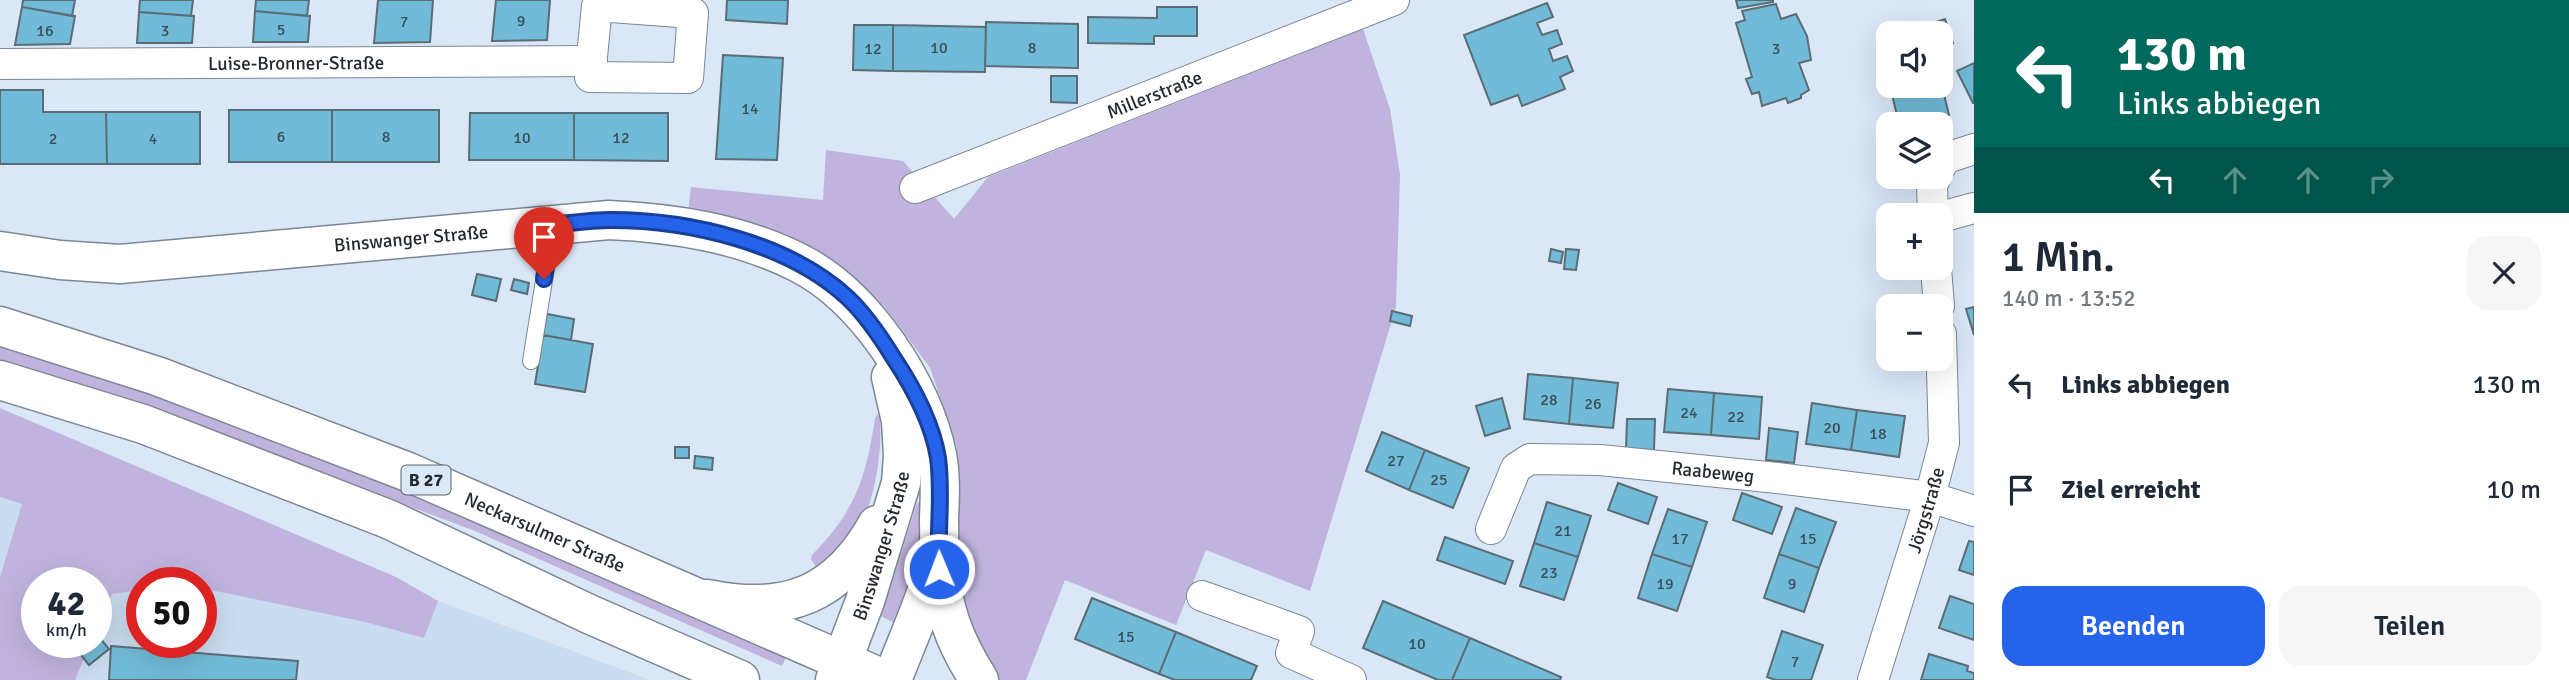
<!DOCTYPE html>
<html lang="de">
<meta charset="utf-8">
<style>
:root{--surface:#fff;--page:#f6f6f7;--text:#1f2937;--muted:#747a83;--accent:#2563eb}
body{margin:0;font-family:Signika,sans-serif;background:var(--page);color:var(--text);height:100vh;display:flex;flex-direction:column;font-size:26px;white-space:nowrap}
*{box-sizing:border-box;margin:0}
p{font-size:23px;color:var(--muted)}
.icon{flex:none;width:38px;height:38px;fill:none;stroke:currentColor;stroke-width:2;stroke-linecap:round;stroke-linejoin:round}
.map{position:relative;flex:1;overflow:hidden}
.panel{display:flex;flex-direction:column;background:var(--surface);width:595px}
.panel>*{flex:none}
.top-card{background:#00695c;color:#fff;overflow:hidden}
.buttons{position:absolute;left:1876px;top:21px;display:grid;gap:14px}
.buttons a{display:grid;place-items:center;width:77px;height:77px;border-radius:14px;background:var(--surface);box-shadow:0 7px 28px #0002;font-size:35px}
.speed{position:absolute;left:21px;top:567px;display:flex;gap:14px;font-size:35px;font-weight:700;text-align:center}
.speed>*{display:grid;place-content:center;width:91px;height:91px;border-radius:50%;background:var(--surface);box-shadow:0 7px 28px #0002;line-height:1}
.speed small{font-size:18px;font-weight:400}
.speed .limit{border:10px solid #d22;background:#fff;color:#111}
.pin{position:absolute;display:grid;place-items:center;width:60px;height:60px;color:#fff;margin:-72px -30px;border-radius:50% 50% 50% 0;rotate:-45deg;box-shadow:0 0 7px #0007}
.pin .icon{rotate:45deg}
.me{position:absolute;width:77px;margin:-38px;rotate:359deg;stroke-linejoin:round;filter:drop-shadow(0 0 5px #0008)}
.turn{display:flex;align-items:center;gap:24px;height:147px;padding:0 28px;font-size:32px}
.turn .icon{width:91px;height:91px;stroke-width:2.5}
.turn b{display:block;font-size:49px;line-height:60px}
.lanes{display:flex;align-items:center;height:66px;padding:0 28px;background:#0003;justify-content:center;gap:35px;direction:ltr}
.lanes .off{opacity:.35}
.round{display:grid;place-items:center;flex:none;width:74px;height:74px;border-radius:21px;background:var(--page)}
.headline{display:flex;align-items:center;justify-content:space-between;height:119px;padding:0 28px}
h1{font-size:42px;font-weight:600;line-height:52px}
.cta{display:flex;gap:14px;margin-top:auto;padding:14px 28px}
.cta a{flex:1;height:80px;border-radius:21px;background:var(--accent);color:#fff;font-size:28px;font-weight:600;line-height:80px;text-align:center}
.cta a+a{background:var(--page);color:var(--text)}
ul{padding:0;list-style:none}
li{display:flex;align-items:center;gap:21px;height:105px;padding:0 28px}
li div{flex:1}
li b{display:block;font-size:26px}
li em{font-style:normal}
main{display:flex;flex:1;min-height:0}
.map>svg:first-child{display:block}
</style>
<main>
<div class="map">
<svg width="1974" height="680" viewBox="0 0 1974 680">
<rect width="100%" height="100%" fill="#dae7f6"/>
<!-- built -->
<path fill="#cadcf0" d="M0,497L22,504L0,577Z
M201,588L365,622L423,638L438,601L650,680H75L91,642H96V630L111,594L142,590V642H201Z"/>
<!-- green -->
<path fill="#c0b3de" d="M1363,29L1390,109L1400,175L1396,307L1310,591L1206,550L1176,625L1065,580L1026,680H979L949,612L959,532L957,447L930,368L885,307L830,262L688,213L691,187L823,200L826,150L903,161L954,219L988,177Z
M0,345L140,390L437,500L787,655L782,666L475,531L398,502L344,486L0,363Z
M0,408L396,577L438,601L424,638L365,622L201,588V583H142V590L112,594L96,630V583H37V642H91L75,680H0V577L22,504L0,497Z
M879,413C884,444 875,505 857,531C846,546 832,559 820,573L811,559L812,555C856,510 866,478 875,418Z
M924,500L922,540L900,626L881,616L917,503Z"/>
<!-- building -->
<path fill="#71bbd8" stroke="#5b6d74" stroke-width="2" d="M23,0H75L72,16L22,7Z
M140,0H193L191,16L139,12Z
M256,0H309L307,16L255,11Z
M378,0H433L430,42L374,43Z
M496,0H550L547,40L492,41Z
M727,0H788L787,24L726,20Z
M1736,0H1773V2L1738,8Z
M1547,3L1553,17L1537,23L1542,35L1557,30L1562,44L1549,49L1553,61L1567,56L1573,71L1560,77L1565,89L1522,106L1518,95L1491,105L1464,35Z
M1776,4L1781,19L1796,14L1807,36L1811,60L1799,63L1809,90L1801,95V98L1788,103L1786,98L1762,106L1759,92L1752,94L1746,79L1752,77L1736,23L1745,20L1742,11Z
M22,7L75,16L70,44L15,45Z
M1157,7H1197V36H1154V44L1088,43V17L1157,18Z
M255,11L310,16L308,42H253Z
M139,12L194,16L192,43H137Z
M1945,19L1953,43L1941,47V33H1917L1916,29Z
M986,22L1078,24V68L985,66Z
M854,25H893V71L853,70Z
M893,25L986,27L985,72L893,71Z
M723,55L783,58L777,160L716,159Z
M1974,63V103H1973L1957,71Z
M1051,76H1077V103L1051,102Z
M1941,82L1949,115L1912,124H1899L1890,86H1941Z
M0,90H43V112H106L107,164H0Z
M229,110H332V162H229Z
M332,110H439V162H332Z
M106,112H200V164H107Z
M470,113H574V160H469Z
M574,113H668V161L574,160Z
M1551,249L1563,252L1561,263L1549,261Z
M1566,249L1579,250L1576,270L1564,269Z
M477,274L501,279L496,301L472,295Z
M514,279L529,283L527,294L511,290Z
M1974,307V335L1966,309Z
M1392,311L1412,316L1410,326L1390,321Z
M547,314L574,319L571,340L543,335Z
M543,335L593,344L585,392L535,384Z
M1528,374L1573,378L1569,424L1524,419Z
M1573,378L1618,383L1613,428L1569,424Z
M1668,389L1714,393L1711,435L1664,432Z
M1714,393L1762,397L1759,439L1711,435Z
M1502,398L1510,428L1485,436L1476,406Z
M1812,403L1857,410L1851,450L1806,444Z
M1857,410L1905,416L1899,457L1851,450Z
M1627,419H1655L1654,450L1626,449Z
M1769,428L1798,432L1794,463L1766,460Z
M1382,432L1425,450L1409,490L1366,471Z
M675,447H689V458H675Z
M1425,450L1469,468L1453,508L1409,490Z
M695,456L713,458L712,470L694,468Z
M1618,483L1657,497L1648,524L1608,510Z
M1742,493L1782,507L1772,534L1733,520Z
M1547,502L1591,516L1578,557L1534,543Z
M1796,508L1836,522L1819,568L1779,554Z
M1668,509L1707,522L1692,567L1652,554Z
M1445,537L1513,561L1505,584L1437,560Z
M1969,541L1974,542V575L1959,570Z
M1534,543L1578,557L1564,600L1520,586Z
M1652,554L1692,567L1677,611L1638,598Z
M1779,554L1819,568L1804,612L1764,598Z
M1950,596L1974,604V640L1939,628Z
M1092,598L1176,632L1159,674L1075,639Z
M1383,601L1470,638L1452,680H1438L1363,648Z
M1782,631L1823,645L1811,680H1776L1767,677Z
M1176,632L1257,666L1251,680H1175L1159,674Z
M96,633L109,649L89,665L71,642H96Z
M1470,638L1561,677L1560,680H1452Z
M111,646L298,661L296,680H109Z
M1929,654L1968,666L1967,671L1974,673V680H1921Z"/>
<g fill="none" stroke-linecap="round" stroke-linejoin="round">
<defs>
<path id="lane" d="M531,361L553,225"/>
<g id="street">
<path d="M597,6L693,13L688,78L590,77Z"/>
<path id="s1" d="M0,64L592,61"/>
<path d="M1941,166L1944,159L1974,149"/>
<path id="s2" d="M915,188L1394,0"/>
<path d="M1933,215L1932,185L1936,177"/>
<path d="M1941,217L1974,208"/>
<path d="M1936,268L1939,306"/>
<path id="s3" d="M1491,529L1516,468L1530,459L1600,460L1777,478L1930,497L1974,511"/>
<path d="M1202,596L1299,631L1291,653L1351,680"/>
<path id="s4" d="M1873,680L1930,497L1944,443L1941,334"/>
</g>
<g id="secondary">
<path id="s5" d="M0,251L60,260L120,264L609,220C674,223 740,233 799,263C864,296 923,384 937,455C941,475 940,498 939,518C939,529 940,540 938,550C929,594 908,638 892,680"/>
<path d="M939,561C942,608 954,641 979,680"/>
<path d="M708,599C786,615 838,595 877,525"/>
<path id="s6" d="M835,680L865,601L901,483L903,456L901,421L891,377"/>
</g>
<g id="primary">
<path id="s7" d="M0,326L157,376L408,472L886,680"/>
<path d="M0,380L143,424L388,519L589,614L740,680"/>
</g>
</defs>
<!-- lane casing -->
<use href="#lane" stroke="#7b8794" stroke-width="18"/>
<!-- street casing -->
<use href="#street" stroke="#7b8794" stroke-width="32"/>
<!-- secondary casing -->
<use href="#secondary" stroke="#7b8794" stroke-width="41"/>
<!-- primary casing -->
<use href="#primary" stroke="#7b8794" stroke-width="41"/>
<!-- lane -->
<use href="#lane" stroke="#fff" stroke-width="16"/>
<!-- street -->
<use href="#street" stroke="#fff" stroke-width="30"/>
<!-- secondary -->
<use href="#secondary" stroke="#fff" stroke-width="38"/>
<!-- primary -->
<use href="#primary" stroke="#fff" stroke-width="38"/>
</g>
<g fill="none" stroke-linecap="round" stroke-linejoin="round">
<defs>
<path id="route" d="M544,279L552,225C572,223 591,220 611,220C689,220 789,243 848,298C866,315 880,336 893,357C913,387 932,421 938,458C943,495 937,532 939,569"/>
</defs>
<!-- route casing -->
<use href="#route" stroke="#184099" stroke-width="18"/>
<!-- route -->
<use href="#route" stroke="#2563eb" stroke-width="12"/>
</g>
<g text-anchor="middle" stroke-width="7" stroke-linejoin="round" paint-order="stroke">
<!-- number labels -->
<g font-size="16" fill="#384e5a">
<text x="521" y="26">9</text>
<text x="404" y="27">7</text>
<text x="281" y="35">5</text>
<text x="45" y="36">16</text>
<text x="165" y="36">3</text>
<text x="939" y="53">10</text>
<text x="1032" y="53">8</text>
<text x="873" y="54">12</text>
<text x="1776" y="54">3</text>
<text x="750" y="114">14</text>
<text x="281" y="142">6</text>
<text x="386" y="142">8</text>
<text x="522" y="143">10</text>
<text x="621" y="143">12</text>
<text x="53" y="144">2</text>
<text x="153" y="144">4</text>
<text x="1549" y="405">28</text>
<text x="1593" y="409">26</text>
<text x="1689" y="418">24</text>
<text x="1736" y="422">22</text>
<text x="1832" y="433">20</text>
<text x="1878" y="439">18</text>
<text x="1396" y="466">27</text>
<text x="1439" y="485">25</text>
<text x="1563" y="536">21</text>
<text x="1680" y="544">17</text>
<text x="1808" y="544">15</text>
<text x="1549" y="578">23</text>
<text x="1665" y="589">19</text>
<text x="1792" y="589">9</text>
<text x="1126" y="642">15</text>
<text x="1417" y="649">10</text>
<text x="1795" y="667">7</text>
</g>
<!-- shield labels -->
<rect fill="#dae7f6" stroke="#5b636b" stroke-width="2" x="401.5" y="465.5" width="49" height="29" rx="5"/>
<g font-size="18" font-weight="bold" fill="#252a30">
<text x="426" y="486">B 27</text>
</g>
<!-- street labels -->
<g font-size="19" fill="#252a30" stroke="#dae7f6">
<text dy="7" stroke="none"><textPath href="#s1" startOffset="296">Luise-Bronner-Straße</textPath></text>
<text dy="7" stroke="none"><textPath href="#s2" startOffset="257">Millerstraße</textPath></text>
<text dy="7" stroke="none"><textPath href="#s5" startOffset="413">Binswanger Straße</textPath></text>
<text dy="7" stroke="none"><textPath href="#s3" startOffset="266">Raabeweg</textPath></text>
<text dy="7" stroke="none"><textPath href="#s4" startOffset="178">Jörgstraße</textPath></text>
<text dy="7" stroke="none"><textPath href="#s7" startOffset="583">Neckarsulmer Straße</textPath></text>
<text dy="7" stroke="none"><textPath href="#s6" startOffset="142">Binswanger Straße</textPath></text>
</g>
</g>
</svg>
<div class="buttons">
<a><svg class="icon" aria-label="sound" viewBox="0 0 24 24"><path d="M4 9h4l5-4v14l-5-4H4zM17 9q2 3 0 6"/></svg></a>
<a><svg class="icon" aria-label="layers" viewBox="0 0 24 24"><path d="M12 4l9 5-9 5-9-5zM3 14l9 5 9-5"/></svg></a>
<a>+</a>
<a>−</a>
</div>
<div class="speed"><div>42<small>km/h</small></div><div class="limit">50</div></div>
<div class="pin" style="left:544px;top:279px;background:#d93025"><svg class="icon" aria-label="arrive" viewBox="0 0 24 24"><path d="M6 21V4h12l-3 4 3 4H6"/></svg></div>
<svg class="me" style="left:939px;top:569px" viewBox="-20 -20 40 40"><circle r="17" fill="#2563eb" stroke="#fff" stroke-width="3"/><path d="M0-11L8 9 0 5-8 9z" fill="#fff"/></svg>
</div>
<section class="panel">
<div class="top-card">
<div class="turn"><svg class="icon" aria-label="left" viewBox="0 0 24 24"><path d="M17 20v-9H6M10 6l-5 5 5 5"/></svg><div><b>130 m</b>Links abbiegen</div></div>
<div class="lanes"><svg class="icon" aria-label="left" viewBox="0 0 24 24"><path d="M17 20v-9H6M10 6l-5 5 5 5"/></svg><svg class="icon off" aria-label="ahead" viewBox="0 0 24 24"><path d="M12 20V5M6 11l6-6 6 6"/></svg><svg class="icon off" aria-label="ahead" viewBox="0 0 24 24"><path d="M12 20V5M6 11l6-6 6 6"/></svg><svg class="icon off" aria-label="right" viewBox="0 0 24 24"><path d="M7 20v-9h11M14 6l5 5-5 5"/></svg></div>
</div>
<div class="headline"><div><h1>1 Min.</h1><p>140 m · 13:52</p></div><a class="round"><svg class="icon" aria-label="close" viewBox="0 0 24 24"><path d="M6 6l12 12M18 6L6 18"/></svg></a></div>
<ul>
<li><svg class="icon" aria-label="left" viewBox="0 0 24 24"><path d="M17 20v-9H6M10 6l-5 5 5 5"/></svg><div><b>Links abbiegen</b></div><em>130 m</em></li>
<li><svg class="icon" aria-label="arrive" viewBox="0 0 24 24"><path d="M6 21V4h12l-3 4 3 4H6"/></svg><div><b>Ziel erreicht</b></div><em>10 m</em></li>
</ul>
<div class="cta"><a>Beenden</a><a>Teilen</a></div>
</section>
</main>
